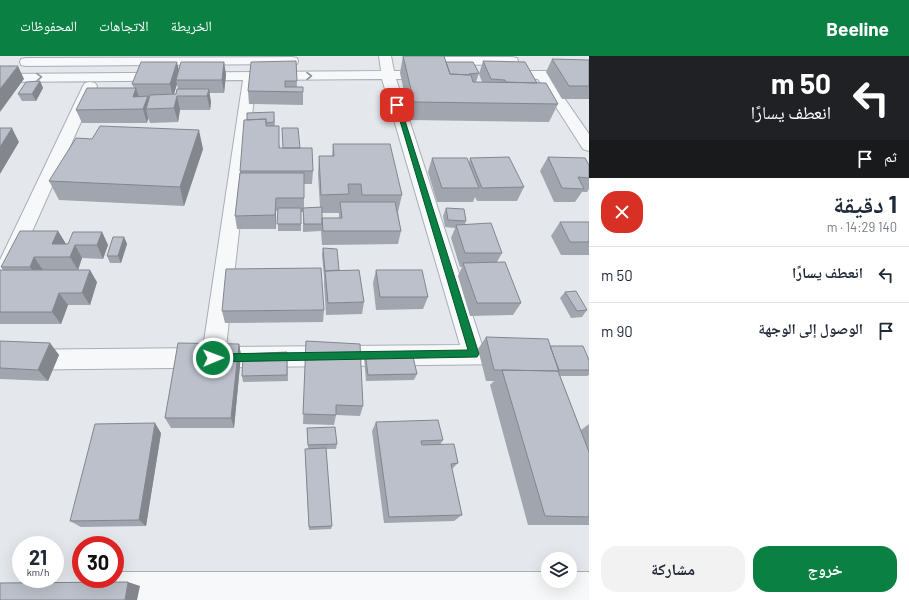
<!DOCTYPE html>
<html lang="ar">
<meta charset="utf-8">
<style>
:root{--surface:#fff;--page:#f2f2f3;--text:#1f2937;--muted:#747a83;--line:#e0e1e3;--accent:#0b8043}
body{margin:0;font-family:Barlow,"Noto Naskh Arabic",sans-serif;background:var(--page);color:var(--text);direction:rtl;height:100vh;display:flex;flex-direction:column;font-size:15px;white-space:nowrap}
*{box-sizing:border-box;margin:0}
p{font-size:13px;color:var(--muted)}
.icon{flex:none;width:22px;height:22px;fill:none;stroke:currentColor;stroke-width:2;stroke-linecap:round;stroke-linejoin:round}
.map{position:relative;flex:1;overflow:hidden;direction:ltr}
.drawer{display:flex;flex-direction:column;background:var(--surface);width:320px}
.drawer>*{flex:none}
.guide{background:#202124;color:#fff;overflow:hidden}
.controls{position:absolute;left:541px;top:496px;display:grid;gap:8px}
.controls a{display:grid;place-items:center;width:36px;height:36px;border-radius:50%;background:var(--surface);box-shadow:0 4px 16px #0002;font-size:20px}
.speed{position:absolute;left:12px;top:480px;display:flex;gap:8px;font-size:20px;font-weight:700;text-align:center}
.speed>*{display:grid;place-content:center;width:52px;height:52px;border-radius:50%;background:var(--surface);box-shadow:0 4px 16px #0002;line-height:1}
.speed small{font-size:10px;font-weight:400}
.speed .limit{border:6px solid #d22;background:#fff;color:#111}
.pin{position:absolute;display:grid;place-items:center;width:34px;height:34px;color:#fff;margin:-17px;border-radius:8px;box-shadow:0 2px 6px #0006}
.me{position:absolute;width:44px;margin:-22px;rotate:89deg;stroke-linejoin:round;filter:drop-shadow(0 0 3px #0008)}
.turn{display:flex;align-items:center;gap:14px;height:84px;padding:0 12px;font-size:18px}
.turn .icon{width:52px;height:52px;stroke-width:2.5}
.turn b{display:block;font-size:28px;line-height:34px}
.then{display:flex;align-items:center;height:38px;padding:0 12px;background:#0003;gap:8px;font-size:15px}
.round{display:grid;place-items:center;flex:none;width:42px;height:42px;border-radius:16px;background:var(--page)}
.headline{display:flex;align-items:center;justify-content:space-between;height:68px;padding:0 12px}
h1{font-size:24px;font-weight:700;line-height:30px}
.action{display:flex;gap:8px;margin-top:auto;padding:8px 12px}
.action a{flex:1;height:46px;border-radius:16px;background:var(--accent);color:#fff;font-size:16px;font-weight:700;line-height:46px;text-align:center}
.action a+a{background:var(--page);color:var(--text)}
ul{padding:0;list-style:none}
li{display:flex;align-items:center;gap:12px;height:56px;padding:0 12px;border-top:1px solid var(--line)}
li div{flex:1}
li b{display:block;font-size:15px}
li em{font-style:normal}
header{display:flex;align-items:center;gap:24px;box-sizing:border-box;height:56px;padding:0 20px;background:var(--accent);color:#fff}
header strong{font-size:19px}
nav{display:flex;gap:22px;margin-inline-start:auto;font-size:14px}
main{display:flex;flex:1;min-height:0}
.map>svg:first-child{display:block}
</style>
<header>
<strong>Beeline</strong>
<nav><a>الخريطة</a><a>الاتجاهات</a><a>المحفوظات</a></nav>
</header>
<main>
<section class="drawer">
<div class="guide">
<div class="turn"><svg class="icon" aria-label="left" viewBox="0 0 24 24"><path d="M17 20v-9H6M10 6l-5 5 5 5"/></svg><div><b>50 m</b>انعطف يسارًا</div></div>
<div class="then">ثم<svg class="icon" aria-label="arrive" viewBox="0 0 24 24"><path d="M6 21V4h12l-3 4 3 4H6"/></svg></div>
</div>
<div class="headline"><div><h1>1 دقيقة</h1><p>140 m · 14:29</p></div><a class="round" style="background:#d93025;color:#fff"><svg class="icon" aria-label="close" viewBox="0 0 24 24"><path d="M6 6l12 12M18 6L6 18"/></svg></a></div>
<ul>
<li><svg class="icon" aria-label="left" viewBox="0 0 24 24"><path d="M17 20v-9H6M10 6l-5 5 5 5"/></svg><div><b>انعطف يسارًا</b></div><em>50 m</em></li>
<li><svg class="icon" aria-label="arrive" viewBox="0 0 24 24"><path d="M6 21V4h12l-3 4 3 4H6"/></svg><div><b>الوصول إلى الوجهة</b></div><em>90 m</em></li>
</ul>
<div class="action"><a>خروج</a><a>مشاركة</a></div>
</section>
<div class="map">
<svg width="589" height="544" viewBox="0 0 589 544">
<rect width="100%" height="100%" fill="#e4e7ec"/>
<g fill="none" stroke-linecap="round" stroke-linejoin="round">
<defs>
<path id="minor" d="M379,0H391L394,15H431L436,16L438,19L436,22L431,23H396L482,289L509,288L517,291L520,298L517,305L509,308L0,314V294L203,292L243,24L0,26V18L381,15ZM382,23L460,289L226,291L256,24Z
M292,1L297,2L298,5L297,8L26,10L21,9L20,6L21,3L26,2Z
M416,1H512L517,2L518,5L517,8L512,9L411,8L410,5L411,2Z
M503,15H589V23H551L589,78V95L583,93L538,23L498,22L496,19L498,16Z
M90,26L95,27L97,30L10,225L7,230L0,233V204L83,30L85,27Z
M115,516H548V525H570V516H589V544H103L98,542L94,531L97,523H115Z"/>
</defs>
<!-- minor casing -->
<use href="#minor" stroke="#a9aeb7" stroke-width="2"/>
<!-- minor -->
<use href="#minor" fill="#f7f8fa" fill-rule="evenodd"/>
</g>
<!-- wall -->
<path fill="#a1a5ae" fill-rule="evenodd" d="M403,0L446,6L479,17L476,26H482L479,18L483,5L537,27L558,48L549,66L410,64L400,17Z
M552,3L589,4V43H562L546,16Z
M296,5L297,31L303,36V49L249,48L248,35Z
M224,6L226,19L224,37H209L211,46L210,54H180L178,66L150,67L148,62L147,67H82L76,54L134,32L132,28ZM177,28L178,33L176,38H174Z
M40,25L43,32L36,45H22L18,38Z
M274,56L275,70L280,92H300L313,115L312,128H304V152L320,151L318,118L319,100H332L333,88L402,139L398,156L401,175L398,188L322,189L321,175L303,176V156H301V175H278V155H276V173H237L235,160L240,115L247,64ZM322,157H339V162L322,163Z
M203,93L184,150L59,144L49,125Z
M548,101L589,109V133L587,136H582L575,146H554L540,115Z
M432,102L469,107L470,102L524,131L517,145H477L475,141L473,146H437L428,116Z
M446,152L466,165L465,168L502,197L497,206L521,247L513,259L470,260L458,220L462,211H460L451,182L455,172L445,171L443,160Z
M560,166H589V199H561L551,180Z
M58,175L66,188H68L102,176L108,189L103,203L82,202L78,214L97,226L90,249H68L61,268H0V214H3L1,211Z
M124,181L127,188L121,207H110L107,200Z
M323,192L339,214L364,246L362,258L326,259L324,228V221L322,199Z
M376,214L428,241L423,253L376,254L373,227Z
M565,236L587,254L582,261L571,262L560,242Z
M324,254L323,266L225,267L222,255Z
M486,281L550,290L589,304V319L587,320H560L581,374L589,368V469H528L490,329L494,325H486L478,293Z
M0,285L50,287L59,299L48,325L0,323Z
M306,285L363,350L360,360L336,359L334,369L303,368Z
M239,288L241,299L234,372H171L165,362Z
M287,296L288,325L243,326L242,320Z
M365,296L417,318L414,324L366,325L364,302Z
M376,366L443,384L440,389L458,407L452,413L462,459L454,465L384,467L372,375Z
M307,372L337,388L336,393H326L332,470L331,473L309,474L305,398V393H308Z
M161,377L146,470L81,471L70,465Z"/>
<!-- shaded-wall -->
<path fill="#83868d" d="M177,6L180,19L176,24L177,28L173,41L170,28Z
M224,6L226,19L224,37L222,24Z
M18,10L24,23L0,56V33Z
M40,25L43,32L36,45L32,38Z
M136,32L140,45L137,54L133,41Z
M209,33L211,46L210,54L207,40Z
M148,40L151,53H146L148,62L147,67L143,53Z
M177,40L180,54L178,66L174,52Z
M12,72L19,86L0,118V91Z
M199,74L203,93L184,150L180,131Z
M276,142V173L275,159Z
M58,175L66,188H52Z
M102,176L108,189L103,203L97,189Z
M124,181L127,188L121,207L118,200Z
M75,189L82,202L78,214L70,201Z
M34,201L43,214L39,224L30,211Z
M90,214L97,226L90,249L82,237Z
M59,237L68,249L61,268L52,256Z
M50,287L59,299L48,325L38,314Z
M239,288L241,299L234,372L231,362Z
M155,367L161,377L146,470L139,464Z
M128,526L140,530L137,544H125Z"/>
<!-- building -->
<path fill="#bbc0ca" stroke="#83868d" d="M403,0H444L450,18L471,19L473,26L546,27L558,48L414,46Z
M552,3L589,4V30H569Z
M296,5L297,25H285V31H303V36L248,35L251,6Z
M483,5L525,6L537,27L506,26L505,24L491,23Z
M141,6H177L170,28H132Z
M181,6H224L222,24H176Z
M446,6H473L479,17L469,18V19L450,18Z
M0,10H18L0,33Z
M40,25L32,38H18L26,26Z
M87,32H136L133,41L148,40L143,53L76,54Z
M177,33H209L207,40H177L174,52L146,53L150,39L176,38Z
M274,56V66L266,67V63L247,64V57Z
M266,63V70H279V92H312L313,115H240L244,64Z
M100,70L199,74L180,131L49,125L76,82L92,83Z
M0,72H12L0,91Z
M282,72H298L300,92H283Z
M333,88H390L402,139H362L361,128H348L349,138L321,139L319,100H334Z
M509,101L524,131L482,132L470,102Z
M548,101L585,102L589,109V122L578,121L584,133L562,132Z
M432,102H467L479,132H442Z
M240,117H304V142H276L275,159L235,160Z
M340,146H395L401,175H323L322,162H342Z
M322,151V168H304L303,152Z
M278,152H301V168H277Z
M446,152L464,153L466,165L448,164Z
M560,166H589V186H570Z
M491,167L502,197H465L456,169Z
M20,175H58L52,188H68L73,176H102L97,189H75L70,201H34L30,211H1Z
M113,181H124L118,200H107Z
M323,192L337,193L339,214L325,215Z
M505,206L521,247H477L463,207Z
M321,212L324,254L222,255L226,213Z
M0,214H90L82,237H59L52,256H0Z
M359,214L364,246L328,247L325,215Z
M376,214H422L428,241H380Z
M576,235L587,254L577,255L565,236Z
M486,281L548,283L559,316L558,315L494,314Z
M0,285L50,287L38,314L0,312Z
M306,285L360,288L363,350L336,349V359L303,358Z
M178,287L239,288L231,362H165Z
M550,290H583L589,304V314H559Z
M287,296V319L242,320L243,298Z
M365,296H412L417,318L368,319Z
M502,314L558,315L589,396V461L545,460Z
M438,364L443,384L421,385L422,389L454,388L458,407L451,408L462,459L389,461L376,366Z
M155,367L139,464L70,465L95,368Z
M335,371L337,388L308,389L307,372Z
M326,392L332,470L309,471L305,393Z
M128,526L125,544H0V527Z"/>
<!-- one-way arrows -->
<defs><path id="oneway-chevron" d="M-2-3.5L2.5 0L-2 3.5" fill="none" stroke-width="1.6" stroke-linecap="round" stroke-linejoin="round"/></defs>
<g stroke="#9196a0">
<use href="#oneway-chevron" transform="translate(309 20)"/>
<use href="#oneway-chevron" transform="translate(39 21) rotate(-1)"/>
</g>
<!-- route -->
<path fill="#0b8043" stroke="#07532c" d="M395,48L400,49L479,298L477,301L213,306L210,305L209,302L210,299L213,298L468,294Z"/>
</svg>
<div class="controls">
<a><svg class="icon" aria-label="layers" viewBox="0 0 24 24"><path d="M12 4l9 5-9 5-9-5zM3 14l9 5 9-5"/></svg></a>
</div>
<div class="speed"><div>21<small>km/h</small></div><div class="limit">30</div></div>
<div class="pin" style="left:397px;top:49px;background:#d93025"><svg class="icon" aria-label="arrive" viewBox="0 0 24 24"><path d="M6 21V4h12l-3 4 3 4H6"/></svg></div>
<svg class="me" style="left:213px;top:302px" viewBox="-20 -20 40 40"><circle r="17" fill="#0b8043" stroke="#fff" stroke-width="3"/><path d="M0-11L8 9 0 5-8 9z" fill="#fff"/></svg>
</div>
</main>
